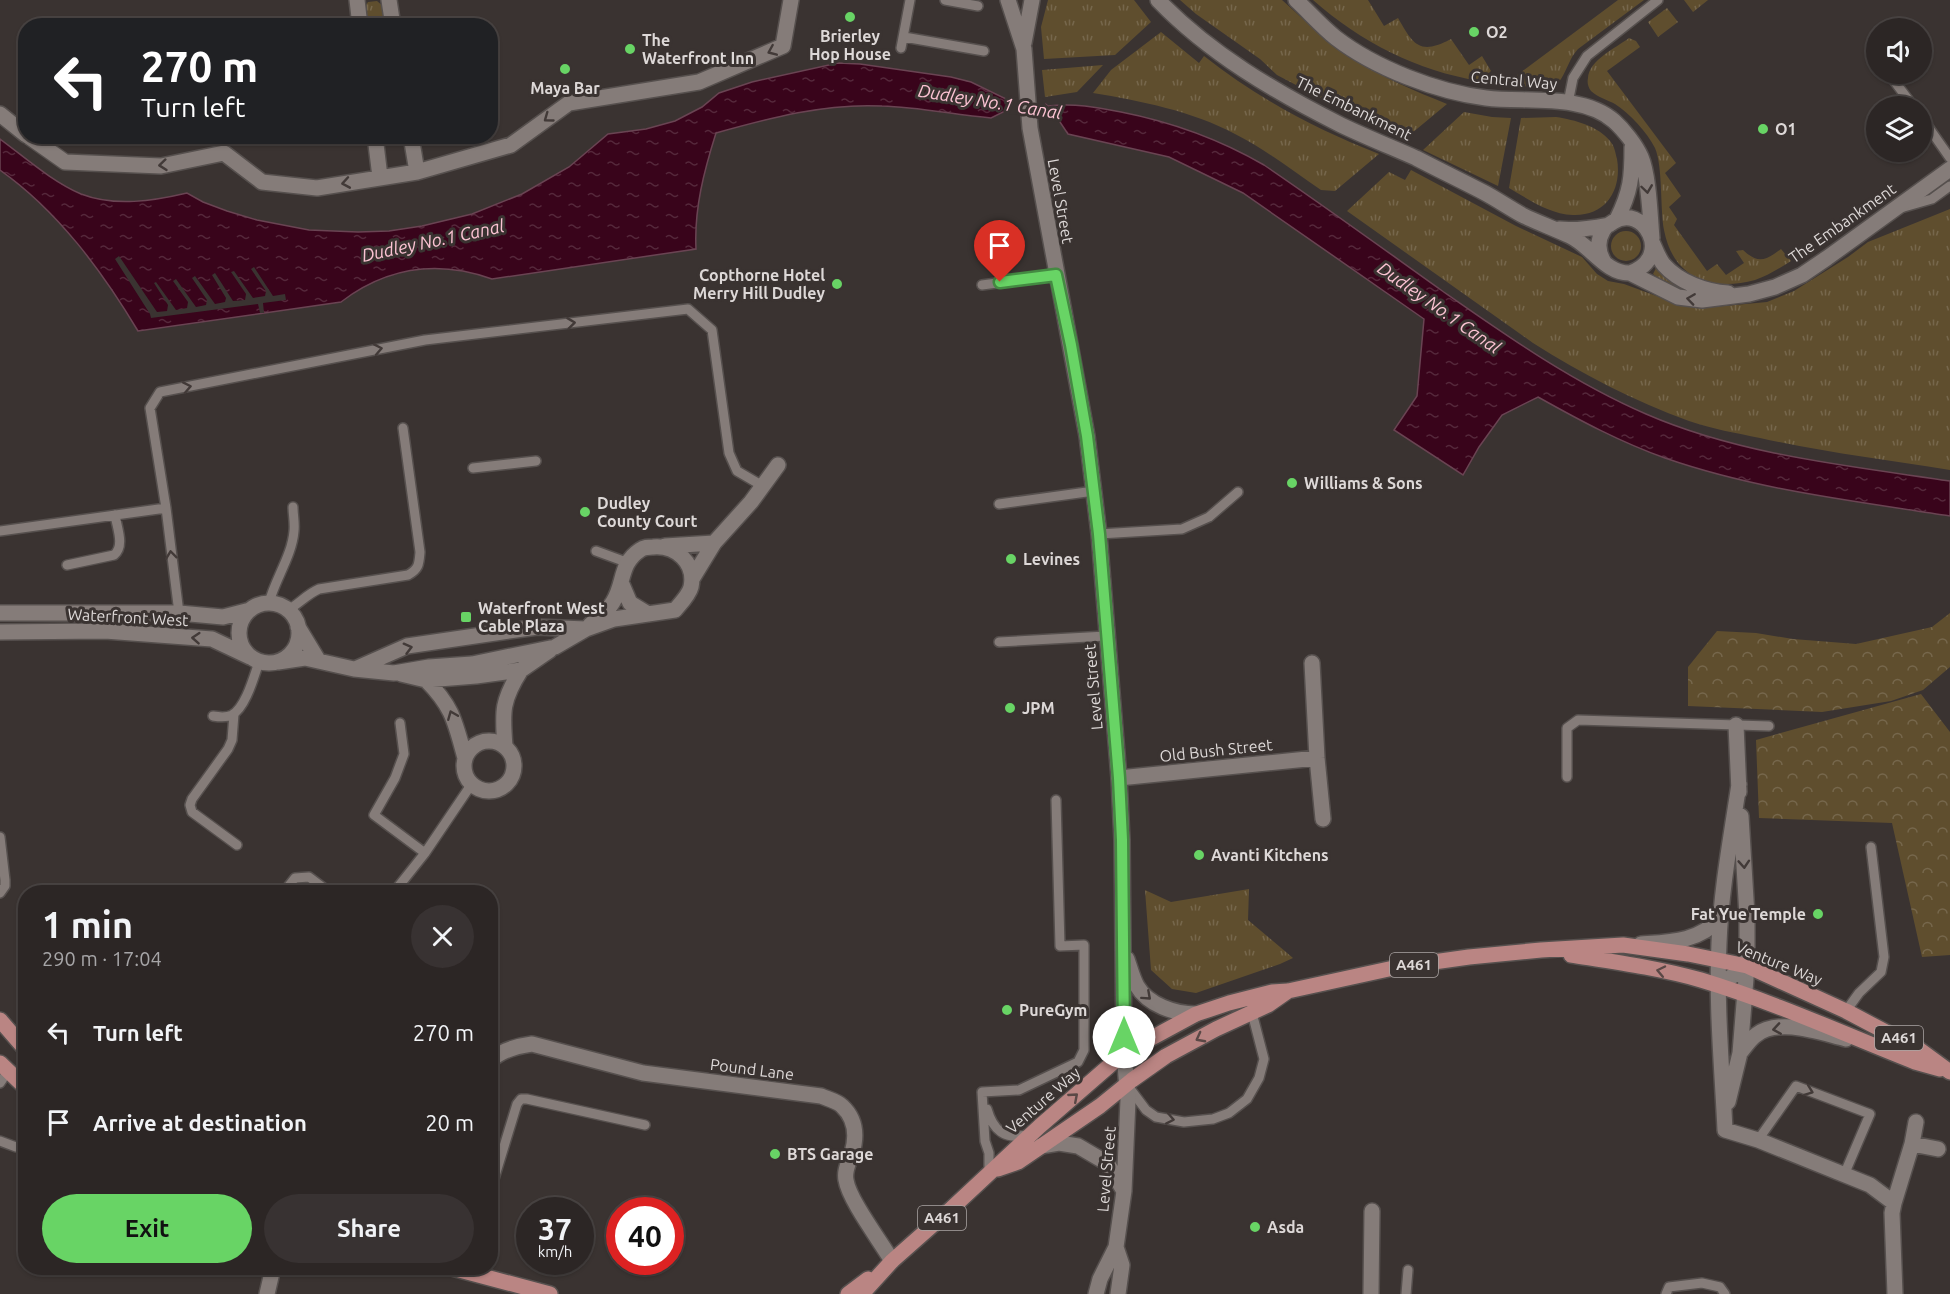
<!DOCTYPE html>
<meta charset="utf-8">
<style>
:root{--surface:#2c2625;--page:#383232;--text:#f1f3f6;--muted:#a6a5a7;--line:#484342;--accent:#68d465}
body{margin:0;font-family:Ubuntu,sans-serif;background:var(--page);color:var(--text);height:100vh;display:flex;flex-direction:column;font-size:22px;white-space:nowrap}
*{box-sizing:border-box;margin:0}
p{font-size:20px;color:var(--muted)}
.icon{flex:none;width:33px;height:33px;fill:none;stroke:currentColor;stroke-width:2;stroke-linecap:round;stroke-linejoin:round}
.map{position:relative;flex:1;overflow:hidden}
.side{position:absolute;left:18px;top:885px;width:480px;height:390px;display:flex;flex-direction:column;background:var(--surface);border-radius:24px;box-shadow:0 2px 4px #0004,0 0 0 2px var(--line)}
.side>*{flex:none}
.hud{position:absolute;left:18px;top:18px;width:480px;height:126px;border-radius:24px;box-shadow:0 2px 4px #0004,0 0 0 2px var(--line);background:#202124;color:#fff;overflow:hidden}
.buttons{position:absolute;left:1866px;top:18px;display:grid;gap:12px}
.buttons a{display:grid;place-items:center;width:66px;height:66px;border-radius:50%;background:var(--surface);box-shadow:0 2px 4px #0004,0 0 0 2px var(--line);font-size:30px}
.speed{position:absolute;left:516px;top:1197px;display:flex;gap:12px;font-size:30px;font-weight:700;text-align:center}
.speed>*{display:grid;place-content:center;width:78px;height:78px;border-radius:50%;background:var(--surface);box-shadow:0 2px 4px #0004,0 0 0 2px var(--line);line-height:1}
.speed small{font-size:15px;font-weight:400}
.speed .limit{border:9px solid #d22;background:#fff;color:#111}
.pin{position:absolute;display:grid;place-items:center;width:51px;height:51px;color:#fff;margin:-62px -26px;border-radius:50% 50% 50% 0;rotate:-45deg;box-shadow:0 0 6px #0007}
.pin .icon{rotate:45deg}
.me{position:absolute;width:66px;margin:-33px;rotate:0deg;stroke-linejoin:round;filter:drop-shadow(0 0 4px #0008)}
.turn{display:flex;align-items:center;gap:21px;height:126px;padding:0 24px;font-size:27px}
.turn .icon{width:78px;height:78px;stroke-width:2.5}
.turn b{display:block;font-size:42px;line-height:51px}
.round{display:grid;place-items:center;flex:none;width:63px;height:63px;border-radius:32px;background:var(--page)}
.overview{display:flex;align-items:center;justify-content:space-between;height:102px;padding:0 24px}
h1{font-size:36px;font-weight:600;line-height:45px}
.button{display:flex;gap:12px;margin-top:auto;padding:12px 24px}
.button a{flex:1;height:69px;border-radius:36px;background:var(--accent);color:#111;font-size:24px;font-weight:600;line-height:69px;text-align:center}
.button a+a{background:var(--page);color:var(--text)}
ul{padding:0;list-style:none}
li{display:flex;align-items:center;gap:18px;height:90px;padding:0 24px}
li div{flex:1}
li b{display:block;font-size:22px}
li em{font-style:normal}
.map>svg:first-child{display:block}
</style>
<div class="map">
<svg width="1950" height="1294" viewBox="0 0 1950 1294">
<defs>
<pattern id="grass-tufts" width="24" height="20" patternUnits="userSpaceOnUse" patternTransform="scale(1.5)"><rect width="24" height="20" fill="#5f4e2e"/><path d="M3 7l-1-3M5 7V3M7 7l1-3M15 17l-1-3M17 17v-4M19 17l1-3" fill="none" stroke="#76674c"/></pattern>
<pattern id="forest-crowns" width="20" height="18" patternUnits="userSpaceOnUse" patternTransform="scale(1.5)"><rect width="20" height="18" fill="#5f4e2e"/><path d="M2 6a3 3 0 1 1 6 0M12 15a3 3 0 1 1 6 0" fill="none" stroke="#76674c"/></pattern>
<pattern id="water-ripples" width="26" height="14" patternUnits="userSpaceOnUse" patternTransform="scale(1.5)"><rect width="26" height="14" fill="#39041b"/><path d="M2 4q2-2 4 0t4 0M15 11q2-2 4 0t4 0" fill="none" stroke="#55283b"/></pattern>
</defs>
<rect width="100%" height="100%" fill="#3a3331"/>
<!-- grass -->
<path fill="url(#grass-tufts)" d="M1048,0H1134L1151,22L1115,55L1044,59L1041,27Z
M1180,0H1282C1305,21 1328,42 1354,59C1383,78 1415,91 1447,104L1406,138L1353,115L1277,75L1260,59L1196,14Z
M1313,0H1368L1384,26L1398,18C1413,44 1419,56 1451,39L1469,65L1482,56L1491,71L1480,81C1417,71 1361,42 1313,0Z
M1618,0H1644L1578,49C1569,59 1568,68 1561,79C1554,91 1518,86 1505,84Z
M1684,0H1708L1693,12Z
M377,1L384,7L387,25H366L363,9L368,2Z
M1667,8L1678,22L1658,37L1648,22Z
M1161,32L1199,63L1204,56C1257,98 1317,130 1379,154L1335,191L1321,190C1293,171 1265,149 1235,134C1192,111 1141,101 1093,93L1111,70Z
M1629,38L1636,41L1640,47L1607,71L1676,163L1665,173L1681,196L1669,207L1677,219L1674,225L1707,271L1717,264L1726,275L1744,263L1736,251L1743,250C1758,264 1765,261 1781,249L1791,261C1780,268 1767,276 1755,280C1711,292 1673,278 1664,230C1660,208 1663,167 1655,148C1647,132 1630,114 1615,104C1608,100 1597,97 1591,91C1588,87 1587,83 1588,78C1589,60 1616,48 1629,38Z
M1103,65L1077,92L1045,97L1042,70Z
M1464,112L1492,117L1511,118L1498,186L1423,150Z
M1556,117C1575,120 1598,126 1610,141C1615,147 1615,152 1617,159C1622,189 1607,216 1573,215C1549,214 1528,199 1509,188L1521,118Z
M1411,170L1516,226L1582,257L1597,274L1608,281L1624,284L1681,305L1703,308L1767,302L1794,291L1848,257L1868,242L1950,209V470C1886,460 1823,452 1760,438C1736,433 1712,429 1689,421C1634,401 1582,374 1533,343L1347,211L1389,172L1405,180Z
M1611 246a15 15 0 1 1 30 0a15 15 0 1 1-30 0Z
M1656,268L1679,287L1690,291H1675L1653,274Z
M1249,889L1248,920L1293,958L1280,964L1196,993L1172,989L1151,970L1145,890L1171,902Z"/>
<!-- forest -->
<path fill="url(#forest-crowns)" d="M1950,613V667L1923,690L1891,701L1822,712L1688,706V667L1717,631L1756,633L1793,639L1856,644L1932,627Z
M1921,694L1950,732V955L1922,957L1892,823L1759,818L1756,740Z"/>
<!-- water -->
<path fill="url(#water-ripples)" stroke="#6a4453" stroke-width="1.5" d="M838,63L860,64L951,77L971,82L1008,100L1042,101L1048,106C1074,103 1096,107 1121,112C1172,122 1219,139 1264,165C1323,205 1382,248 1441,290C1507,336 1572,382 1646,414C1740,455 1849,466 1950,481V516C1854,501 1757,490 1665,458C1620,442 1579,420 1538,397L1502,415L1479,447L1463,475L1394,430L1417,396L1424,319L1243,193L1169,157L1068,134L1060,122L1052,116L1005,111L991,118C955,115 919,107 882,106C825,103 770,118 716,133C704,171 694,209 696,249L492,279C438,260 387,267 341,302L138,331C102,271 58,211 0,170V139C26,158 51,181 81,194C115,207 153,201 187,193L203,202L227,211L257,220L309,230L358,232L389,231L422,226L472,214L522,194L569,167L608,134L646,129L675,121L702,107L719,93L752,82Z"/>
<!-- pier -->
<path fill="#3a3331" d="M1008,97L1042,98L1045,100L1047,118L1008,114Z
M119,256L157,312L167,311L168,305L154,283L156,282L176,310L187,308L188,302L173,281L176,279L196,307L206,305L207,300L192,278L195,276L215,304L225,302L226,298L212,275L215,273L233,301L245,300L246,294L231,272L234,271L253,298L265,296L266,291L251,269L254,267L273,296L285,294L286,300L263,303L264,313H260L258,304L151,318L150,314L115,259Z"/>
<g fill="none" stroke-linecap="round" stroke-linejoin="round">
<defs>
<path id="service" d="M945,0L978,6
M904,37L984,51
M901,48L910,0
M1889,74L1913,106
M1568,103L1573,78L1587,56L1658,0
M1922,118L1950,158
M1904,207L1932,199L1950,186
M982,285L1056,275
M473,468L536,461
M999,504L1094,491
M0,531L166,508
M1099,534L1182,529L1209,517L1238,492
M596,551L626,562
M67,565L114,555C125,546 117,528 115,515
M269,603C275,579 292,556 294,531C295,523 293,515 293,507
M288,610C299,604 307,594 319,589L408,575C419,569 419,564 420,552L403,428
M179,613L166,508L150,408L160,392L425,340L688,309L712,330L729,453L737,471L761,485
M999,642L1106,636
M234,714L232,740L228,749L192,799L190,805L192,812L237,845
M213,716C219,717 226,718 232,715C246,707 254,676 259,662
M400,723L404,754L395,778L374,815L425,853
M1567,777V728L1578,720L1769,726
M0,837L5,880V886L0,893
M284,892L295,878L309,877L329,892
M394,892L425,853L471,785
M1846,1011L1859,993L1881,972L1884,957L1871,847
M0,1083L8,1071
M1128,1086L1146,1110L1156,1117L1184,1122L1213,1119L1229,1113L1247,1099L1259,1078L1264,1059L1251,1009
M982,1092L1019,1090L1078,1062L1084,1050V945L1060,946L1056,800
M982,1092L985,1141L989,1153V1172
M987,1109C993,1130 1004,1140 1027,1135
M1758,1140L1796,1086L1870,1114L1844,1175
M0,1141L16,1147
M490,1192L517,1104L521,1099H527L645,1125
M1406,1294L1408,1270
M1666,1294L1669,1287L1702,1283L1720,1287L1725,1294"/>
<path id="minor" d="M357,0L360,26
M389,0L393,26
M1158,0C1209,53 1275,92 1341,125C1366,137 1391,147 1416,158C1439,170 1462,181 1485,193C1498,200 1511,209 1524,216C1539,223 1555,229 1570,236C1591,246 1606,274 1630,273L1678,297L1702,300L1749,294L1775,287L1802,275L1827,258L1950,169
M1296,0C1309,12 1322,27 1336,38C1375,68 1437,92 1486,98C1525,103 1582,93 1614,121C1623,129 1636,145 1641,157C1649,176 1650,216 1652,238
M0,114L26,135
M28,136L65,162L161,166L224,153L262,182L317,188L417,172L511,145L569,103L699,82L783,46L791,0
M375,136L380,177
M411,136L417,172
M1617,219C1631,191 1632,177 1632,147
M1559,229C1576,231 1593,228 1609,225
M1653,244C1656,251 1659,259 1664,265C1679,282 1706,292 1728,293
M1604,262C1598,252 1597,241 1603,231C1605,226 1609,225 1613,222C1643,202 1675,257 1630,273
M714,543L751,502L778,465
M665,546L714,543L692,579
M239 633a30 30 0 1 1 60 0a30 30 0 1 1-60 0Z
M0,613H179L223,617L250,610
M590,625C597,618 608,611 613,602C625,583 619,564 640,550C644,547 648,547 653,547C676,545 696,563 691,587C689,595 681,603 675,610L648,614L630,603L621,582
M298,627L318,660
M0,632L105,631L212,639L250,657
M278,662L305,658L354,669L394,673L429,667L472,664L555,647L586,629L614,619L648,614
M1312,663L1317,758L1323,819
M355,669L407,646L537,627L586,629
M401,674L426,680L476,676L521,670L550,650
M426,680C453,707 455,722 465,758
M1736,725L1739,792
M464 766a25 25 0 1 1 50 0a25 25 0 1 1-50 0Z
M505,746C502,711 502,700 521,670
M1119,778L1317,758
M1739,784C1731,837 1721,890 1719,943C1716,1005 1722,1067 1725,1130L1758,1140L1870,1185L1894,1203
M1641,944C1670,942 1699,942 1720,918
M1718,986L1747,966
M1740,1053C1745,1047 1750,1039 1756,1035C1779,1017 1821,1033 1846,1039
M490,1061C501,1050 517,1046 532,1044L643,1073L821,1096C828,1099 837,1101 842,1106C856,1119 857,1136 852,1153C849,1163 844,1170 846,1180C849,1200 881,1242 892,1261
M1728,1102L1740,1053L1747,966V916L1741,816
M1912,1144L1938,1149
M267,1294L273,1268
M1371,1294L1372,1211
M1895,1294L1892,1213L1894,1203L1912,1144L1916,1122"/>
<path id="tertiary" d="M1008,0L1024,49L1030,128L1087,436L1099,534L1119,778L1122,840L1124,1053
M1024,43L1032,0
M1127,959C1130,968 1133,979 1137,986C1148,1005 1175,1014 1196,1014"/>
<path id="secondary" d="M1041,1146L1059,1143L1078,1146L1107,1163L1124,1191
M1116,1247L1122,1265L1118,1294
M1096,1294L1100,1279L1116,1247L1124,1191L1128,1100L1124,1053"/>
<path id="primary" d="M1571,955C1615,962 1659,968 1701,980C1774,1002 1844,1034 1915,1062L1940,1069
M0,1020L26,1050
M0,1063L26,1088
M998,1169L1018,1162L1100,1106L1132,1080L1166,1056L1216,1029L1268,1005L1288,991
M452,1268L550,1294
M848,1294L868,1279
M862,1294L892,1261L952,1208L1040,1126L1124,1053L1196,1014L1229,1003L1272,992L1288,991L1398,967L1469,957L1541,950L1623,945L1688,954L1747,966L1846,1011L1920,1050L1950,1072"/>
</defs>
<!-- service casing -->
<use href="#service" stroke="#56504e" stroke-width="12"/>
<!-- minor casing -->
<use href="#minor" stroke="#56504e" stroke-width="18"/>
<!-- tertiary casing -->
<use href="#tertiary" stroke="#56504e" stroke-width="18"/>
<!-- secondary casing -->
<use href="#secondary" stroke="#56504e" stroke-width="18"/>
<!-- primary casing -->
<use href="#primary" stroke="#56504e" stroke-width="18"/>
<!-- service -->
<use href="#service" stroke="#857c79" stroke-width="9"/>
<!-- minor -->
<use href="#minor" stroke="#857c79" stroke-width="15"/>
<!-- tertiary -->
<use href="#tertiary" stroke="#857c79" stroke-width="15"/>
<!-- secondary -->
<use href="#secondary" stroke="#857c79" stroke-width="15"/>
<!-- primary -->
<use href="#primary" stroke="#ba8583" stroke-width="15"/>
</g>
<!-- one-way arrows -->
<defs><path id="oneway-chevron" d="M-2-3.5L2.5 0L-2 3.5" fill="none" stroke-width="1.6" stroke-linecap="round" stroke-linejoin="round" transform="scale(1.5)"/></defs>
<g stroke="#423a38">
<use href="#oneway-chevron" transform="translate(772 51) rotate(157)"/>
<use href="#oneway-chevron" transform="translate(548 118) rotate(144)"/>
<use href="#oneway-chevron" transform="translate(163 165) rotate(174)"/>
<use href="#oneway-chevron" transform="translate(346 183) rotate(170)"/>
<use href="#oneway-chevron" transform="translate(1647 189) rotate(82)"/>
<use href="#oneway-chevron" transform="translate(1691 299) rotate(-172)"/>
<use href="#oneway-chevron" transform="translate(571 323) rotate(-7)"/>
<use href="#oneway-chevron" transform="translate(378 349) rotate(-11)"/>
<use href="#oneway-chevron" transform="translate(187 387) rotate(-11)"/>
<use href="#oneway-chevron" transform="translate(171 555) rotate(-97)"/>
<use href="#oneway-chevron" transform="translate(196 638) rotate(-176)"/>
<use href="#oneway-chevron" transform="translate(408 648) rotate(-15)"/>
<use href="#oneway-chevron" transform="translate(452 715) rotate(-112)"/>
<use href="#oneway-chevron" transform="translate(1744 864) rotate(86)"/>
<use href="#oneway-chevron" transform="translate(1147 996) rotate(42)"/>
<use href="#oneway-chevron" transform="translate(1777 1029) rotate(171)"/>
<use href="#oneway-chevron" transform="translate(1809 1091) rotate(21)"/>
<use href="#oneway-chevron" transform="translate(1170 1119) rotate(11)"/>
</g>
<g stroke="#5a4846">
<use href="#oneway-chevron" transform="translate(1661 971) rotate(-168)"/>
<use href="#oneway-chevron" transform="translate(1200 1038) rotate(152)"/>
<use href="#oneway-chevron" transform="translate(1074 1097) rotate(-41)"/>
</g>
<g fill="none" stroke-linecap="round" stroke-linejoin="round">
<defs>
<path id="route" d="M1000,282L1056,275L1071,345L1087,436L1099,534L1119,778L1122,840L1124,1037"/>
</defs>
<!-- route casing -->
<use href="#route" stroke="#448a42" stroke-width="15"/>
<!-- route -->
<use href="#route" stroke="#68d465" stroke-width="10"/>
</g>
<!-- markers -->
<g fill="#68d465" stroke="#3a3331" stroke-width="2">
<circle cx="850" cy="17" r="6"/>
<circle cx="1474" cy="32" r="6"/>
<circle cx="630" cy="49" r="6"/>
<circle cx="565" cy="69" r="6"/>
<circle cx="1763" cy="129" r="6"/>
<circle cx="837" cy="284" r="6"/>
<circle cx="1292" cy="483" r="6"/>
<circle cx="585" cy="512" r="6"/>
<circle cx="1011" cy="559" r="6"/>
<rect x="460" y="611" width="12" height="12" rx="3"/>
<circle cx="1010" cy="708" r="6"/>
<circle cx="1199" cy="855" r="6"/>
<circle cx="1818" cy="914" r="6"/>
<circle cx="1007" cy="1010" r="6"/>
<circle cx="775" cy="1154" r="6"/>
<circle cx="1255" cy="1227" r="6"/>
</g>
<g text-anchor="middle" stroke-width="6" stroke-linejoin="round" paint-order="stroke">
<!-- shield labels -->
<g fill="#3a3331" stroke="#aca6a5" stroke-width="1.5">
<rect x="1390" y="953" width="48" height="24" rx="4.5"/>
<rect x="1875" y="1026" width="48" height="24" rx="4.5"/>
<rect x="918" y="1206" width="48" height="24" rx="4.5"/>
</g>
<g font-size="15" font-weight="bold" fill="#ddd8d7">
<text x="1414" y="970">A461</text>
<text x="1899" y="1043">A461</text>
<text x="942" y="1223">A461</text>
</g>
<!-- poi labels -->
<g font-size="16" font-weight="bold" fill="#ddd8d7" stroke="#3a3331" text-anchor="start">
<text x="1486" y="38">O2</text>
<text x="850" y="42" text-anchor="middle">Brierley<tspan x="850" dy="18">Hop House</tspan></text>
<text x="642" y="46">The<tspan x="642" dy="18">Waterfront Inn</tspan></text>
<text x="565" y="94" text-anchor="middle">Maya Bar</text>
<text x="1775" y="135">O1</text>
<text x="825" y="281" text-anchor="end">Copthorne Hotel<tspan x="825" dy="18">Merry Hill Dudley</tspan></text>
<text x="1304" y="489">Williams &amp; Sons</text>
<text x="597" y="509">Dudley<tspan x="597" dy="18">County Court</tspan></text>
<text x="1023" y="565">Levines</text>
<text x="478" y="614">Waterfront West<tspan x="478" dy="18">Cable Plaza</tspan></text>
<text x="1022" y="714">JPM</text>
<text x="1211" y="861">Avanti Kitchens</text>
<text x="1806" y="920" text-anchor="end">Fat Yue Temple</text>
<text x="1019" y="1016">PureGym</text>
<text x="787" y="1160">BTS Garage</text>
<text x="1267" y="1233">Asda</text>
</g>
<!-- street labels -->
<g font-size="16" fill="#ddd8d7" stroke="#3a3331">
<text transform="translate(1514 80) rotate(5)" y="6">Central Way</text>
<text transform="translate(1354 108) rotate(26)" y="6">The Embankment</text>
<text transform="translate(1061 201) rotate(80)" y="6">Level Street</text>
<text transform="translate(1842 223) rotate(-35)" y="6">The Embankment</text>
<text transform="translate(128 617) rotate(3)" y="6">Waterfront West</text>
<text transform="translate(1093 687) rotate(-95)" y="6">Level Street</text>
<text transform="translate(1216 750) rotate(-6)" y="6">Old Bush Street</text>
<text transform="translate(1779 963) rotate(22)" y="6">Venture Way</text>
<text transform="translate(752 1069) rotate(7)" y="6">Pound Lane</text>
<text transform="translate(1043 1100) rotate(-41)" y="6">Venture Way</text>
<text transform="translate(1106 1169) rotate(-85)" y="6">Level Street</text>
</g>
<!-- water labels -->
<g font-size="18" font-style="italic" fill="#fcc3d3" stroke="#3a3331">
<text transform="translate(990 102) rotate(9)" y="6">Dudley No.1 Canal</text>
<text transform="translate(433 241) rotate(-12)" y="6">Dudley No.1 Canal</text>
<text transform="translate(1439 308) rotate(35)" y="6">Dudley No.1 Canal</text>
</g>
</g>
</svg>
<div class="buttons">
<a><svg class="icon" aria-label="sound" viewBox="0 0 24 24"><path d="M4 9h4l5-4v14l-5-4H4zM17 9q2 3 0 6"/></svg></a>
<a><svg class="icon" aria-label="layers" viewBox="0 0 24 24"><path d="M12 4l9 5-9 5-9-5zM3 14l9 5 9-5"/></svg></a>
</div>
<div class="speed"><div>37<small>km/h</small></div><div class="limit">40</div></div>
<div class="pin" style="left:1000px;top:282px;background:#d93025"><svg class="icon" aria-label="arrive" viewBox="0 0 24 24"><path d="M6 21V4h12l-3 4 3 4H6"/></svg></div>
<svg class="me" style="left:1124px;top:1037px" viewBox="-20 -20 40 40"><circle r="19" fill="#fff"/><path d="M0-13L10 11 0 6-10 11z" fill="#68d465"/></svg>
<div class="hud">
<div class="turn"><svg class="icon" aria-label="left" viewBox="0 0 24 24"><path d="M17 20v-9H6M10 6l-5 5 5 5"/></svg><div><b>270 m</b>Turn left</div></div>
</div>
<section class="side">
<div class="overview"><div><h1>1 min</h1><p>290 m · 17:04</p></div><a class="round"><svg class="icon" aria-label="close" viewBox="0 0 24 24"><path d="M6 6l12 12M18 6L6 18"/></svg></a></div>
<ul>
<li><svg class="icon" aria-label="left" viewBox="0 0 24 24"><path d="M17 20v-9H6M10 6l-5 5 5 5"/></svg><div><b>Turn left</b></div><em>270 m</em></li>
<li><svg class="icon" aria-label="arrive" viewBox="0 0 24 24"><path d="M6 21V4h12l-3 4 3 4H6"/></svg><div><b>Arrive at destination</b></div><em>20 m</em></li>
</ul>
<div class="button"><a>Exit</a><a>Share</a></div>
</section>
</div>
